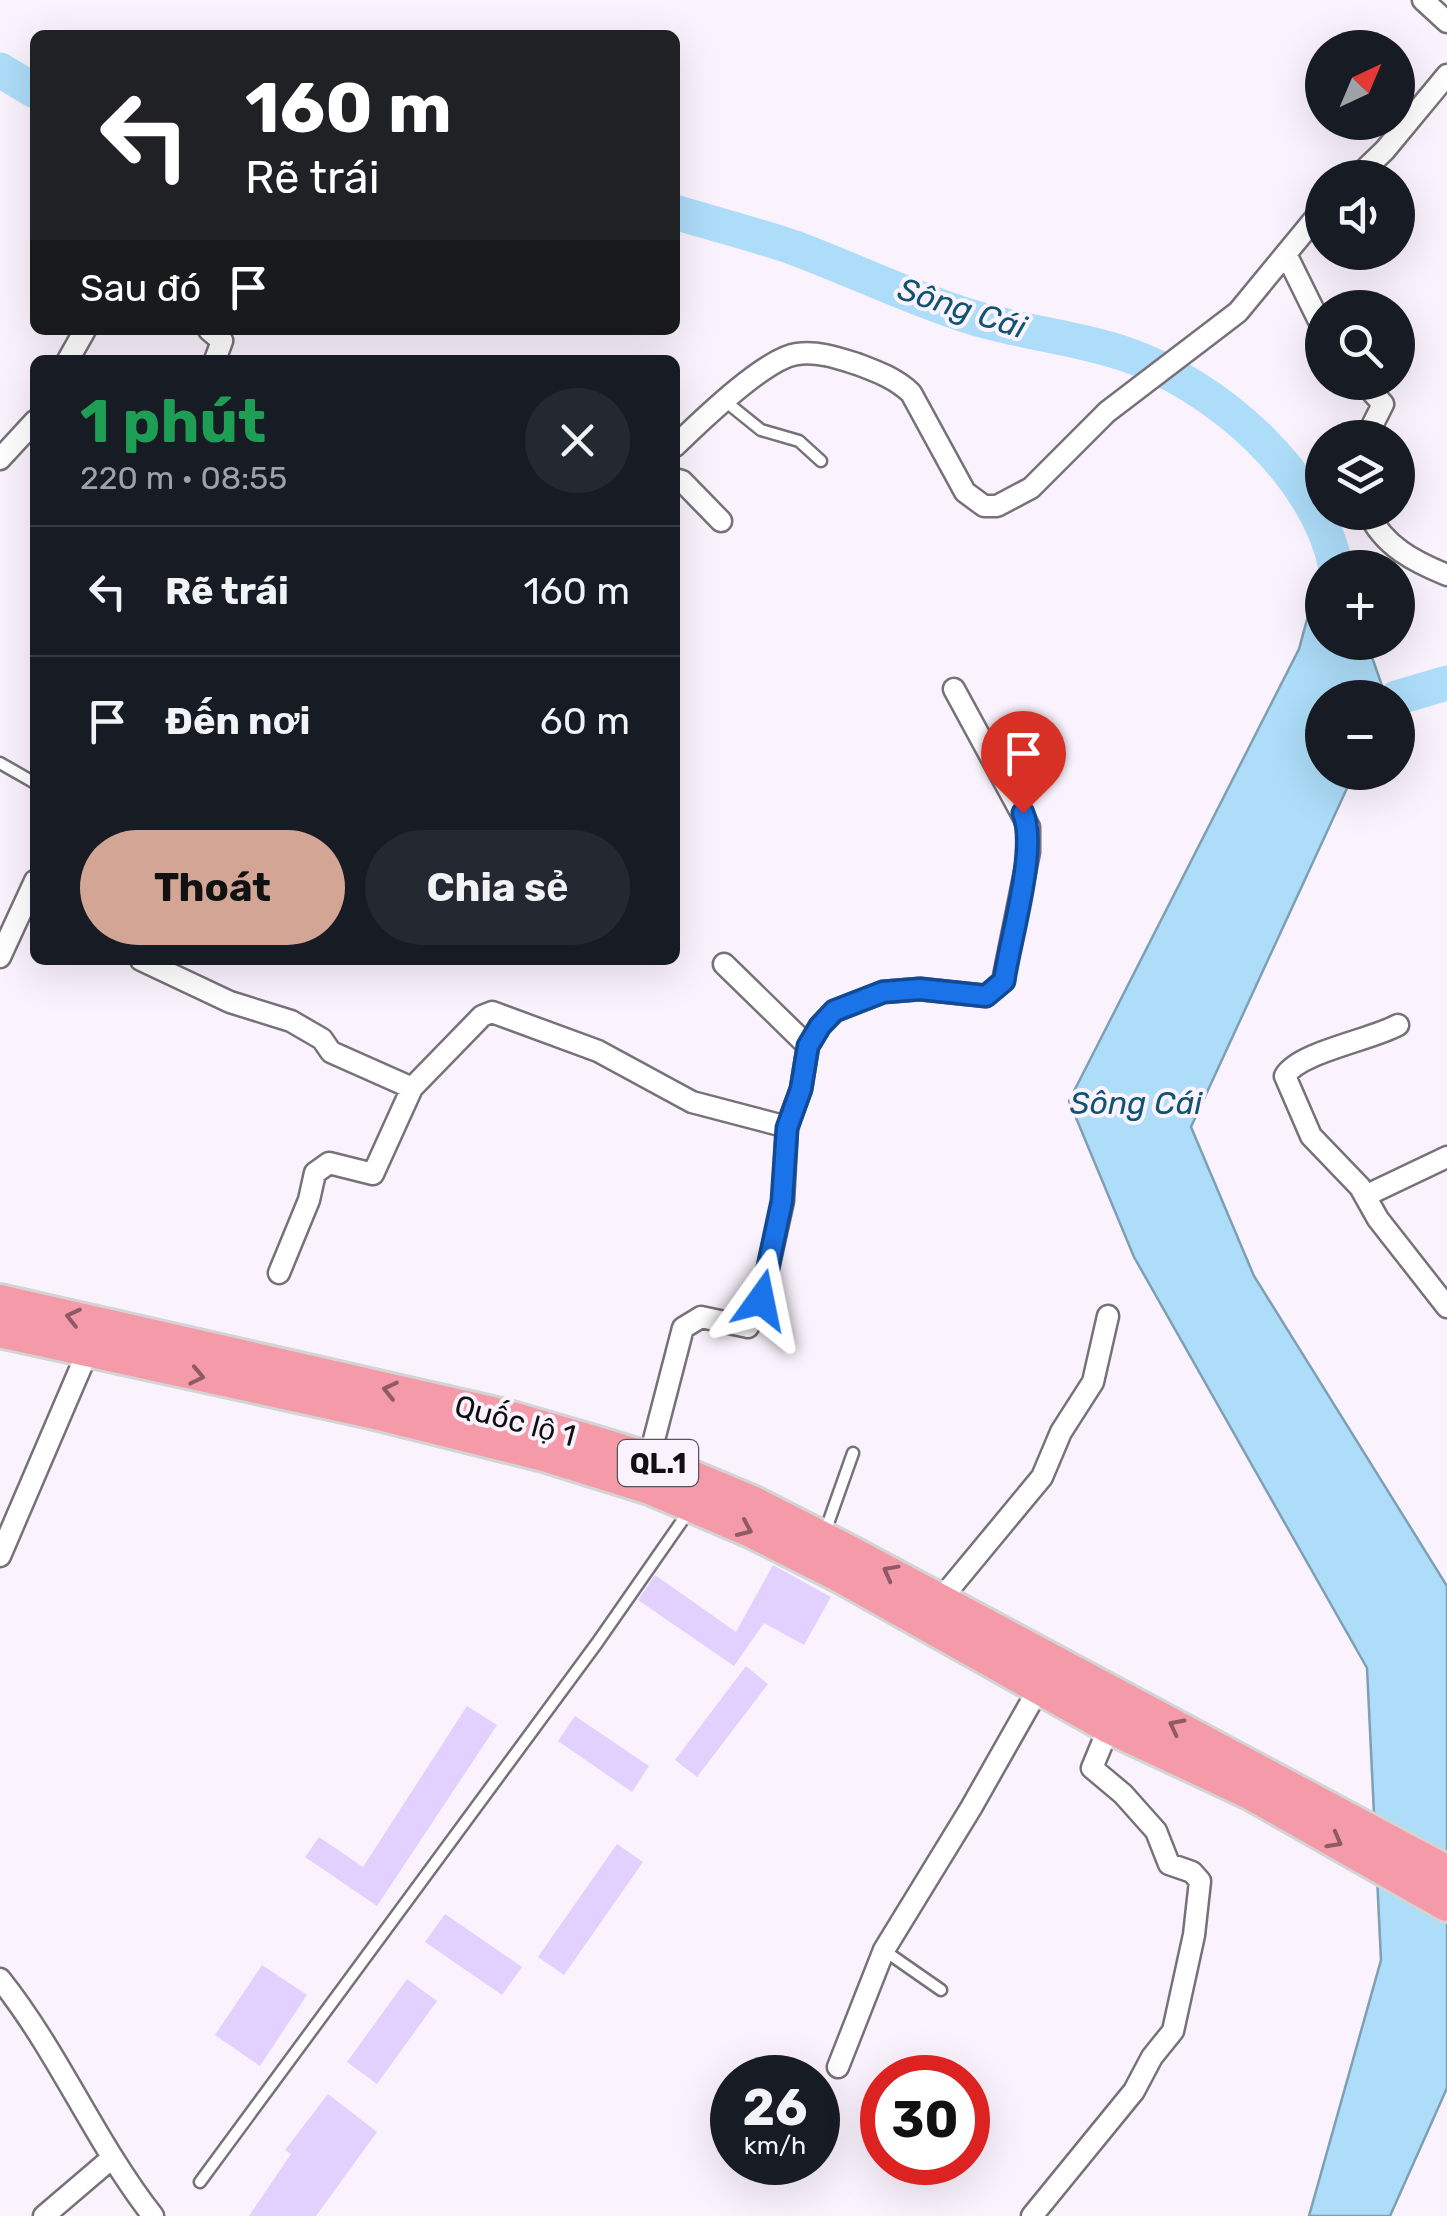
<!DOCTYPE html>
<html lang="vi">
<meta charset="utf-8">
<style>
:root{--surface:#171b24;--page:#242831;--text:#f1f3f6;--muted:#9ea1a6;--line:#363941;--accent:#d2a595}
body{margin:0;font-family:Rubik,sans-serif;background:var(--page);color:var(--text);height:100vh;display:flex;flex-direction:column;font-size:38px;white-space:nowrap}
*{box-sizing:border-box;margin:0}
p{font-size:32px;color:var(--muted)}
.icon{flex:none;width:55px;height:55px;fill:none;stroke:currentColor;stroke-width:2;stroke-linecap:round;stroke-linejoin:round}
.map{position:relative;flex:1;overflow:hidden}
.side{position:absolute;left:30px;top:355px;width:650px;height:610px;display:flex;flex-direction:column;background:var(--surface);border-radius:15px;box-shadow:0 10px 40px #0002}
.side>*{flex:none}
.banner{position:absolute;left:30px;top:30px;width:650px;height:305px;border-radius:15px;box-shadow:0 10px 40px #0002;background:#202124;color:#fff;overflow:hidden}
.needle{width:65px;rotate:44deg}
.controls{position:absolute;left:1305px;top:30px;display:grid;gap:20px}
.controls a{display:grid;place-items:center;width:110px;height:110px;border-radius:50%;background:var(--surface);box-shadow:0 10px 40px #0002;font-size:50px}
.speed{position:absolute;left:710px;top:2055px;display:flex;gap:20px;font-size:50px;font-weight:700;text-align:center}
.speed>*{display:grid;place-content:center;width:130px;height:130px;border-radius:50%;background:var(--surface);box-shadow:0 10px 40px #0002;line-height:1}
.speed small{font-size:25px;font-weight:400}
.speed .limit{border:15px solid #d22;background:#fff;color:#111}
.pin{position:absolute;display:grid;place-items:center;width:85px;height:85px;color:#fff;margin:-102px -42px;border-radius:50% 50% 50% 0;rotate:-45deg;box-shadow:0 0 10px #0007}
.pin .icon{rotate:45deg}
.me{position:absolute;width:110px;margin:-55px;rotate:12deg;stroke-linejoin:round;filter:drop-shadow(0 0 8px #0008)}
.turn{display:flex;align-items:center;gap:35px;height:210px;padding:0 50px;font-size:45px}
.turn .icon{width:130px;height:130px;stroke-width:2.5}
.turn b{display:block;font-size:70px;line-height:85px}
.then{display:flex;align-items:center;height:95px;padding:0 50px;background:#0003;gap:20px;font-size:38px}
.round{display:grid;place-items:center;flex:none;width:105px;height:105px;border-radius:52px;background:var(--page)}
.headline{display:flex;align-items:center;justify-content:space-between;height:170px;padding:0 50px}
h1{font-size:60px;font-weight:700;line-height:75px;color:#1e9e55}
.primary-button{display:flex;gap:20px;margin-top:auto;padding:20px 50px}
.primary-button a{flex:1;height:115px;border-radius:60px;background:var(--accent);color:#111;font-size:40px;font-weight:700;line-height:115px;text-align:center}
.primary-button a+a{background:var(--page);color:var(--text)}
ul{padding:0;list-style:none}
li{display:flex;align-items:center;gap:30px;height:130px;padding:0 50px;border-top:2px solid var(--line)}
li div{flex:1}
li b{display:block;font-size:38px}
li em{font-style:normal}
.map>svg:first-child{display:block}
</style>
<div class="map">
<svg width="1447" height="2216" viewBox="0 0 1447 2216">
<rect width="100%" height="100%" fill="#faf3fd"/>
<!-- water -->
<path fill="#adddf9" stroke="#7e9fb4" stroke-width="2.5" d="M1330,534L1341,567L1322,568V642L1367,643L1386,697L1322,698V772L1354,773L1191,1127L1254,1276L1447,1586V2088L1390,2216H1309L1381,1960L1367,1668L1134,1257L1069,1101L1299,649Z"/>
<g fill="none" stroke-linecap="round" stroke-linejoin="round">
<!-- river -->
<path stroke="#adddf9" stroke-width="35" d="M0,70L35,91
M675,212C714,224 753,234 792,247C849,268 904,295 962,314C1015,332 1072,336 1125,354C1214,384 1318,473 1336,568
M1396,698L1447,683"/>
</g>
<!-- building -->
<path fill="#e2d1fe" d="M773,1565L831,1597L804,1645L764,1623L734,1666L638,1600L655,1575L736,1632Z
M746,1666L768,1684L697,1777L675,1760Z
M467,1706L497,1725L377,1906L305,1857L319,1837L363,1867Z
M575,1716L649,1766L632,1792L558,1741Z
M617,1844L643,1862L564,1975L538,1957Z
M445,1914L522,1967L502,1995L425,1942Z
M262,1965L307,1995L260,2066L215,2035Z
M407,1979L437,2001L377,2084L347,2062Z
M328,2094L377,2132L316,2216H249L291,2154L285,2150Z"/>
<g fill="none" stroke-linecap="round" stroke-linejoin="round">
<defs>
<path id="service" d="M725,401L761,430L799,441L821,461
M0,763L35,783
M825,1532L853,1453
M885,1951L941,1990
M200,2182L597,1643L689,1511"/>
<path id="minor" d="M1423,0L1447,22
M1356,178L1385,150L1447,75
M1286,254L1322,327
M209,330L222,341L215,360
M68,360L85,330
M1363,382L1383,404L1366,438
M675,446C699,423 765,358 797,354C818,351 838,358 857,364C878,372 895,378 911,393L965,492L984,506H997L1031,488L1107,412L1238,312L1322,210
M0,459L35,421
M675,479L682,481L721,521
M1368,512C1383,546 1415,562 1447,575
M0,957L35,881
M141,960L230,1002L291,1021L322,1039L331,1052L412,1088
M724,964L808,1046
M1398,1025C1371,1040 1299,1052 1285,1076L1311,1136L1360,1187L1378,1219L1447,1307
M1365,1196L1447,1157
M279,1273L309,1200L315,1173L329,1163L373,1174L412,1088L482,1016L492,1012L598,1051L692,1102L787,1127
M649,1459L683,1328L701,1317L748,1327L761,1300L783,1201L787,1127L801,1089L808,1046L820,1026L835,1011L883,992L920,989L986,996L1003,981L1029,852V827L954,689
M0,1556L87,1353
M941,1599L1042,1477L1061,1432L1093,1382L1108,1316
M0,1979C59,2053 95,2142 153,2216
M838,2067L884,1950L971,1808L1039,1688
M44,2216L112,2158
M1032,2216L1134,2091L1152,2057L1173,2031L1194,1935L1200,1881L1192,1872L1169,1864L1156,1831L1123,1794L1092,1768L1109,1727"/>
<path id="trunk" d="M0,1301L501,1415L594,1442L649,1459L752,1502L846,1550L1447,1872
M0,1331L371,1412L544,1455L650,1488L751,1531L840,1576L1109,1727L1250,1793L1447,1905"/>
</defs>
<!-- service casing -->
<use href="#service" stroke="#77717a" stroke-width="15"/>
<!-- minor casing -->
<use href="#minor" stroke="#77717a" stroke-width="25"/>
<!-- trunk casing -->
<use href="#trunk" stroke="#d4d4d4" stroke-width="38"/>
<!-- service -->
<use href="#service" stroke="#fff" stroke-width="10"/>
<!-- minor -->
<use href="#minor" stroke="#fff" stroke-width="20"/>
<!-- trunk -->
<use href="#trunk" stroke="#f49aa8" stroke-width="32"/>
</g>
<!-- one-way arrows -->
<defs><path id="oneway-chevron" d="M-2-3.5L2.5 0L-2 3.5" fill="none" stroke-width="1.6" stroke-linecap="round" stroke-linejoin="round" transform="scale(2.5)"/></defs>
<g stroke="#8e5b64">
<use href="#oneway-chevron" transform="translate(73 1317) rotate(-167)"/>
<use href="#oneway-chevron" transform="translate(197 1376) rotate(12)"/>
<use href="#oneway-chevron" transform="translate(390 1390) rotate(-167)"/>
<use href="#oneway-chevron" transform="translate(745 1529) rotate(24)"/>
<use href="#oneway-chevron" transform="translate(890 1572) rotate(-152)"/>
<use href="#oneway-chevron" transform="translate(1176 1726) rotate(-153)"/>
<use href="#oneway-chevron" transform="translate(1335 1841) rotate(29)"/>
</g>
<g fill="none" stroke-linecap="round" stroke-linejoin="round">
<defs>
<path id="route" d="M761,1300L782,1201L787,1128L801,1089L808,1046L820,1026L834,1011L883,992L920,989L986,996L1004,981C1010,939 1038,849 1023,813"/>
</defs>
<!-- route casing -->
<use href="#route" stroke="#114b97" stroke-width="25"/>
<!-- route -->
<use href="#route" stroke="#1a73e8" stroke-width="18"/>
</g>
<g text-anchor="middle" stroke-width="8" stroke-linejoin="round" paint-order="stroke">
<!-- shield labels -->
<rect fill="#faf3fd" stroke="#575358" stroke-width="2.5" x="618" y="1440" width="80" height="46" rx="8"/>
<g font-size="28" font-weight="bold" fill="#110f12">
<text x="658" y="1473">QL.1</text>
</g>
<!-- street labels -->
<g font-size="30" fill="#110f12" stroke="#faf3fd">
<text transform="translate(515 1421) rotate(15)" y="10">Quốc lộ 1</text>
</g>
<!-- water labels -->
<g font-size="32" font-style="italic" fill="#105472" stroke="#faf3fd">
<text transform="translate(962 308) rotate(18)" y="11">Sông Cái</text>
<text x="1136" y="1114">Sông Cái</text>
</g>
</g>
</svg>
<div class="controls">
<a><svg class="needle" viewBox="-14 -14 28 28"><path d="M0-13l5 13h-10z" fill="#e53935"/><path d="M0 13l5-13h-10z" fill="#9ea1a6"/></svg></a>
<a><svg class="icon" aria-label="sound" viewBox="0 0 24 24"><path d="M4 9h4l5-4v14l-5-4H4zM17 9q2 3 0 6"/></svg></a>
<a><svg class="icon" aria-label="search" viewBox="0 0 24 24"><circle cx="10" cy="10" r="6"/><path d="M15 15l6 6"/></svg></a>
<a><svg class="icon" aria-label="layers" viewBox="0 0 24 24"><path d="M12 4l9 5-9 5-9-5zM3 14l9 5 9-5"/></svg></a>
<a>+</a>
<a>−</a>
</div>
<div class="speed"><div>26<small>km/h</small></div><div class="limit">30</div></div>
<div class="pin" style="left:1023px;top:813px;background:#d93025"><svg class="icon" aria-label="arrive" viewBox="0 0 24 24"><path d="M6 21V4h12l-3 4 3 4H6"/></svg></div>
<svg class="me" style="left:761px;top:1300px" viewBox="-20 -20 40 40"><path d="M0-17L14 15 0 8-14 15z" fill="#1a73e8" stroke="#fff" stroke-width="4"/></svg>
<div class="banner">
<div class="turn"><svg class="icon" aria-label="left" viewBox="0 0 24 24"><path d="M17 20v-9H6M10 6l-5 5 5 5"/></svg><div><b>160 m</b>Rẽ trái</div></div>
<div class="then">Sau đó<svg class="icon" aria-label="arrive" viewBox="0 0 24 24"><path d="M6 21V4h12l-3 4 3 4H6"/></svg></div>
</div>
<section class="side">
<div class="headline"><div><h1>1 phút</h1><p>220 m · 08:55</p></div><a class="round"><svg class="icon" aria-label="close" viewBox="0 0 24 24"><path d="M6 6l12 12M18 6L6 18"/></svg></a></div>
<ul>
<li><svg class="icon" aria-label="left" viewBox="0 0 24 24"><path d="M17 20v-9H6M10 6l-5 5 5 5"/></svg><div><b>Rẽ trái</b></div><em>160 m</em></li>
<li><svg class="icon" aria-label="arrive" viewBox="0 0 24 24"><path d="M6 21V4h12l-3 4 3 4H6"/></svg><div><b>Đến nơi</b></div><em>60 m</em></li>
</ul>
<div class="primary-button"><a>Thoát</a><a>Chia sẻ</a></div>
</section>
</div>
